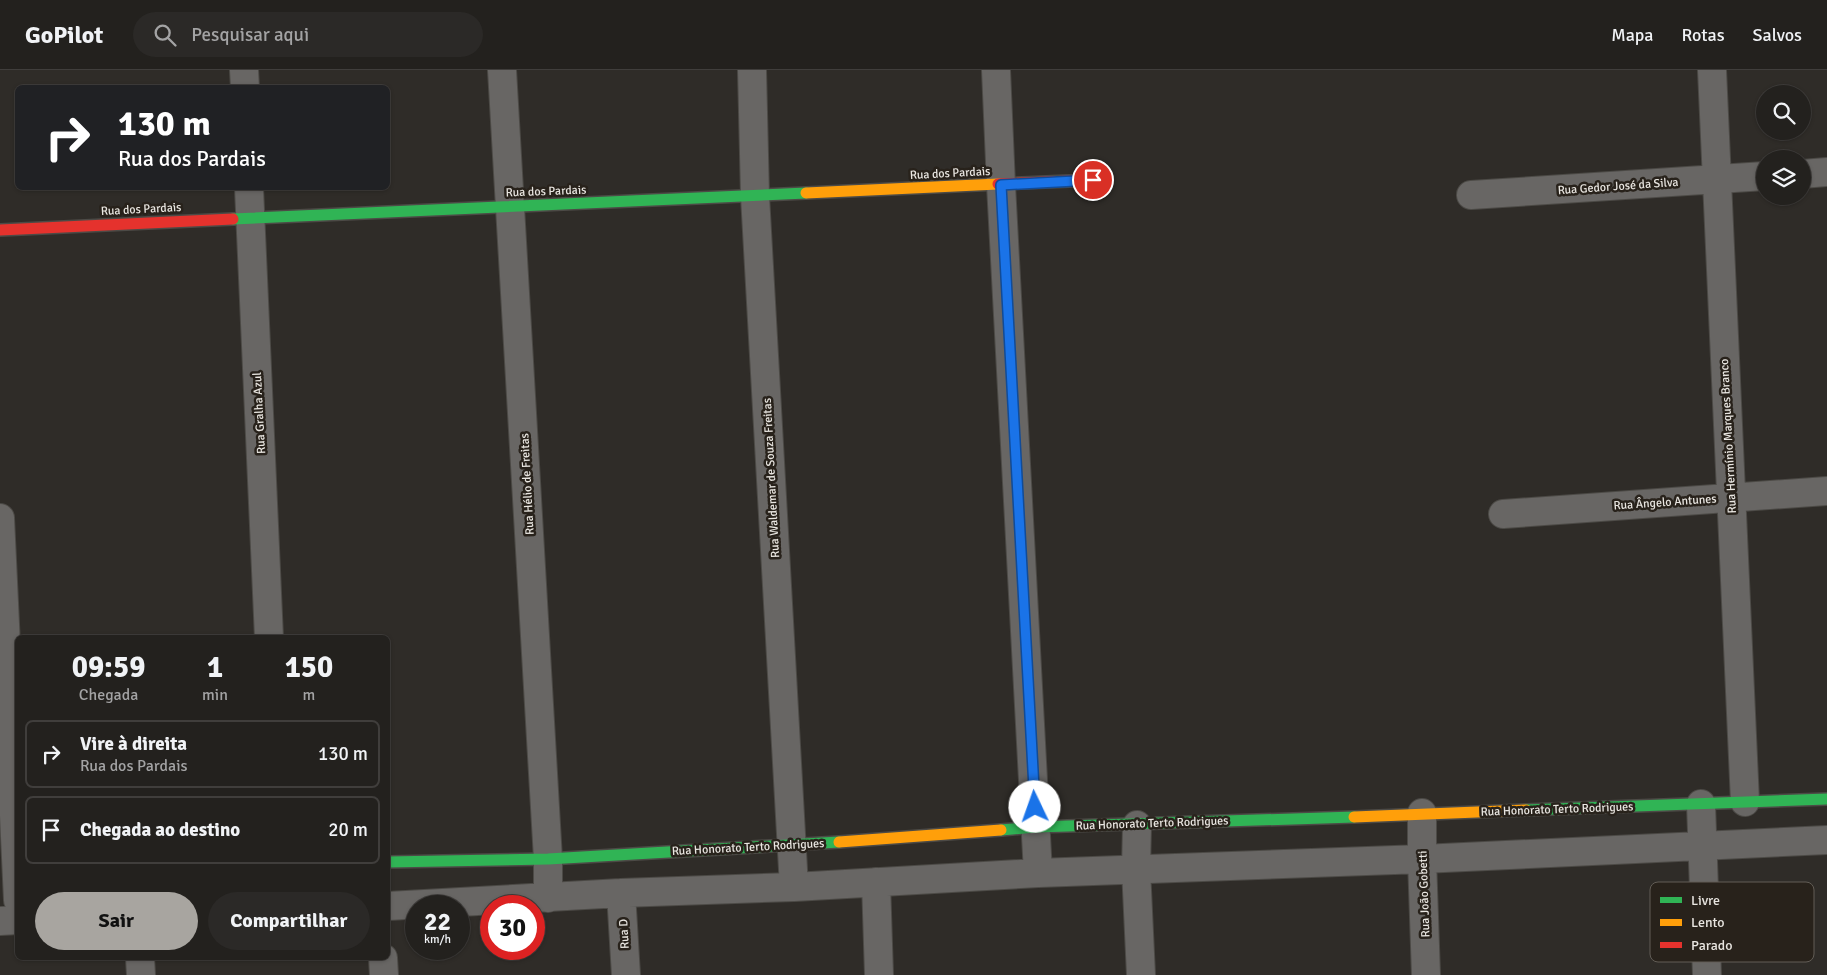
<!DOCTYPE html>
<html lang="pt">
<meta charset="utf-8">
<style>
:root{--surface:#23211e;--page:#2b2927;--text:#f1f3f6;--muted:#a3a3a4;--line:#403e3c;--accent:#a8a5a0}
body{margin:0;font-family:Signika,sans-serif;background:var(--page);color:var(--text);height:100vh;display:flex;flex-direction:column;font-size:19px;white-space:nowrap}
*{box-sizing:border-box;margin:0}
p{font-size:16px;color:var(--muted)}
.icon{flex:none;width:28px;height:28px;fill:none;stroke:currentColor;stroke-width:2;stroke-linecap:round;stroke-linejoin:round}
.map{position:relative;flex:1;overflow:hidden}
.panel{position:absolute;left:15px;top:565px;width:375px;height:325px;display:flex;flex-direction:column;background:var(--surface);border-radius:8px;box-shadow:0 1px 4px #0004,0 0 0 1px var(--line)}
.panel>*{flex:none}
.hud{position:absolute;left:15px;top:15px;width:375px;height:105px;border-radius:8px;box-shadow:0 1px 4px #0004,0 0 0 1px var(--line);background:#202124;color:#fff;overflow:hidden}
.controls{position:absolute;left:1756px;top:15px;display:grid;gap:10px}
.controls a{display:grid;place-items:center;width:55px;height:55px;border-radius:50%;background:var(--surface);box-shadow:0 1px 4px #0004,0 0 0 1px var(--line);font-size:25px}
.speed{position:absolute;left:405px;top:825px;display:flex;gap:10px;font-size:25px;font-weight:700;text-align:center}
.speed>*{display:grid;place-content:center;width:65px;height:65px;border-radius:50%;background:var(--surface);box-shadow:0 1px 4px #0004,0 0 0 1px var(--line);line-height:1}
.speed small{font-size:12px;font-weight:400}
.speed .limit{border:8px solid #d22;background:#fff;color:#111}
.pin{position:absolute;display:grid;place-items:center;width:42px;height:42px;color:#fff;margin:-21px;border:2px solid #fff;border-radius:50%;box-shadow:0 1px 5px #0007}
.me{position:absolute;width:55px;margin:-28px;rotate:357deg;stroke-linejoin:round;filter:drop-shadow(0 0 4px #0008)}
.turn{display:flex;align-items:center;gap:18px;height:105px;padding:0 20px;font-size:22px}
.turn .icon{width:65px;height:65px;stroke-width:2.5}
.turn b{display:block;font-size:35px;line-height:42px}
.eta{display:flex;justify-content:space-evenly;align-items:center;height:85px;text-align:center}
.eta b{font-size:30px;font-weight:700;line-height:35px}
.action{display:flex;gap:10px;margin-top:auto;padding:10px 20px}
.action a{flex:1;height:58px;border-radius:30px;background:var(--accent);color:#111;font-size:20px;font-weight:700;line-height:58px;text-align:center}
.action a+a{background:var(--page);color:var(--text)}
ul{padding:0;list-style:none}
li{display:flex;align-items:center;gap:15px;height:68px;margin:0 10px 8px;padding:0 10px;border:2px solid var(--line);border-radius:8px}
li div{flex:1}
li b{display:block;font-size:19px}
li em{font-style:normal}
header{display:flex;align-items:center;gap:30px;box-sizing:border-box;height:70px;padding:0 25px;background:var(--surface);border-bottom:1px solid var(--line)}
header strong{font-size:24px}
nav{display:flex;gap:28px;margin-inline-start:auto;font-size:18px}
.search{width:350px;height:45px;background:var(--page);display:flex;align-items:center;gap:12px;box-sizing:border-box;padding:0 18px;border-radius:28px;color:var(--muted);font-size:19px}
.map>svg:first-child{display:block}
</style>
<header>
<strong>GoPilot</strong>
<div class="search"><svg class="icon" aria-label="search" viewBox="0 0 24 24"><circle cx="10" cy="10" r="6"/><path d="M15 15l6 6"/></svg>Pesquisar aqui</div>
<nav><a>Mapa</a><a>Rotas</a><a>Salvos</a></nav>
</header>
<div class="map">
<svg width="1827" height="905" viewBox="0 0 1827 905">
<rect width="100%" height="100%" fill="#2f2c28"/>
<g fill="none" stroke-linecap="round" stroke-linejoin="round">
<defs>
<path id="street" d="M244,0L245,18
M502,0L548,789V828
M752,0L755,126L794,817
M996,0L1001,115L1038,803
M1712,0L1745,732
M1802,104L1827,102
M249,118L269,568
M1471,125L1765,106
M1503,444L1827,421
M0,448L18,830
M1701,734L1707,905
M1422,743V789L1426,905
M1137,755L1136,799L1141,905
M876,812L879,905
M621,823L626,905
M388,836L621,823L794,817L1038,803L1422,789L1827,770
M0,851L18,850
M140,888L141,905
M383,888L384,905"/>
<path id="fast" d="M233,149L806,123
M1526,740L1827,729
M1001,760L1036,757L1354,747
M388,792L548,789L839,772"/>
<path id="slow" d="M806,123L998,114
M1354,747L1526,740
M839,772L1001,760"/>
<path id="jam" d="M998,114L1093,110
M0,160L233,149"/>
</defs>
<!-- street casing -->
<use href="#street" stroke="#4c4a46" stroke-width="30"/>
<!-- fast casing -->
<use href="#fast" stroke="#4c4a46" stroke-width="14"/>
<!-- slow casing -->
<use href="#slow" stroke="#4c4a46" stroke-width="14"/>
<!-- jam casing -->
<use href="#jam" stroke="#4c4a46" stroke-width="14"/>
<!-- street -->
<use href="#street" stroke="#686664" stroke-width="28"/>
<!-- fast -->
<use href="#fast" stroke="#30b455" stroke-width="11"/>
<!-- slow -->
<use href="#slow" stroke="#ff9f0a" stroke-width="11"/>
<!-- jam -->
<use href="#jam" stroke="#e5322d" stroke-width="11"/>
</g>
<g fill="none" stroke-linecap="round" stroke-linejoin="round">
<defs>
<path id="route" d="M1035,737L1001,115L1093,110"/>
</defs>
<!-- route casing -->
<use href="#route" stroke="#114b97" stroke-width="12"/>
<!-- route -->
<use href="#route" stroke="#1a73e8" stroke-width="9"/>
</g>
<g text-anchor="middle" stroke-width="5" stroke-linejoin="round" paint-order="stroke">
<!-- street labels -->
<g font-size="12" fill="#e9e6e1" stroke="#28221b">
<text transform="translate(950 103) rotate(-3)" y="4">Rua dos Pardais</text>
<text transform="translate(1618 116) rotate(-4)" y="4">Rua Gedor José da Silva</text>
<text transform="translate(546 121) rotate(-2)" y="4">Rua dos Pardais</text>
<text transform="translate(141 139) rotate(-3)" y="4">Rua dos Pardais</text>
<text transform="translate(259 343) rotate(-93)" y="4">Rua Gralha Azul</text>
<text transform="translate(1728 366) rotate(-93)" y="4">Rua Hermínio Marques Branco</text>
<text transform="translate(771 408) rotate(-93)" y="4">Rua Waldemar de Souza Freitas</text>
<text transform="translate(527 414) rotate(-93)" y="4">Rua Hélio de Freitas</text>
<text transform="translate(1665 432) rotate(-4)" y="4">Rua Ângelo Antunes</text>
<text transform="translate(1557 739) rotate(-2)" y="4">Rua Honorato Terto Rodrigues</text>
<text transform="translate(1152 753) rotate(-2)" y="4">Rua Honorato Terto Rodrigues</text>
<text transform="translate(748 777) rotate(-3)" y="4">Rua Honorato Terto Rodrigues</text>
<text transform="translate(1424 824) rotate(-92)" y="4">Rua João Gobetti</text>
<text transform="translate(624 864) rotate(-93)" y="4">Rua D</text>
</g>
</g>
<!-- legend -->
<rect x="1650" y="812" width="164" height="80" rx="8" fill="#28221b" stroke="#625d56" stroke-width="1"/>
<rect x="1660" y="827" width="22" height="6" fill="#30b455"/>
<rect x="1660" y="849" width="22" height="7" fill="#ff9f0a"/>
<rect x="1660" y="872" width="22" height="6" fill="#e5322d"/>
<g font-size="14" fill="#e9e6e1">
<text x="1691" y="835">Livre</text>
<text x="1691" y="857">Lento</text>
<text x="1691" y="880">Parado</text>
</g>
</svg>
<div class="controls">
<a><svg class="icon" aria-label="search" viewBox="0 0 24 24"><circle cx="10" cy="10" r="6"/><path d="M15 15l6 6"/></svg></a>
<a><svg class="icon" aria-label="layers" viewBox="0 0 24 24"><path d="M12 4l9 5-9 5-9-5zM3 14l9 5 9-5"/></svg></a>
</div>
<div class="speed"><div>22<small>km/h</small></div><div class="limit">30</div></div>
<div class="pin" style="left:1093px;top:110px;background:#d93025"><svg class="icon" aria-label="arrive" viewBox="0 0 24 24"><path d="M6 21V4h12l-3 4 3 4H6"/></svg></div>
<svg class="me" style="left:1035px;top:737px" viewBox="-20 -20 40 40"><circle r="19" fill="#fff"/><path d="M0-13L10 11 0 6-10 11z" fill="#1a73e8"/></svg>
<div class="hud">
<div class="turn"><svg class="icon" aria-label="right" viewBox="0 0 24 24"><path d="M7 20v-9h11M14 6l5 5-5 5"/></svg><div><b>130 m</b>Rua dos Pardais</div></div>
</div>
<section class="panel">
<div class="eta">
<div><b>09:59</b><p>Chegada</p></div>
<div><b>1</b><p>min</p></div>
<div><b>150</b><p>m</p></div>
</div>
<ul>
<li><svg class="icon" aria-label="right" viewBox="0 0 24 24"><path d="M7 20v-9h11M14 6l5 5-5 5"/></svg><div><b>Vire à direita</b><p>Rua dos Pardais</p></div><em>130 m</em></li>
<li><svg class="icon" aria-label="arrive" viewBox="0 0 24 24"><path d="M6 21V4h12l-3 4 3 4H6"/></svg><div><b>Chegada ao destino</b></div><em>20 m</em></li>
</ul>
<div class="action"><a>Sair</a><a>Compartilhar</a></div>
</section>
</div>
